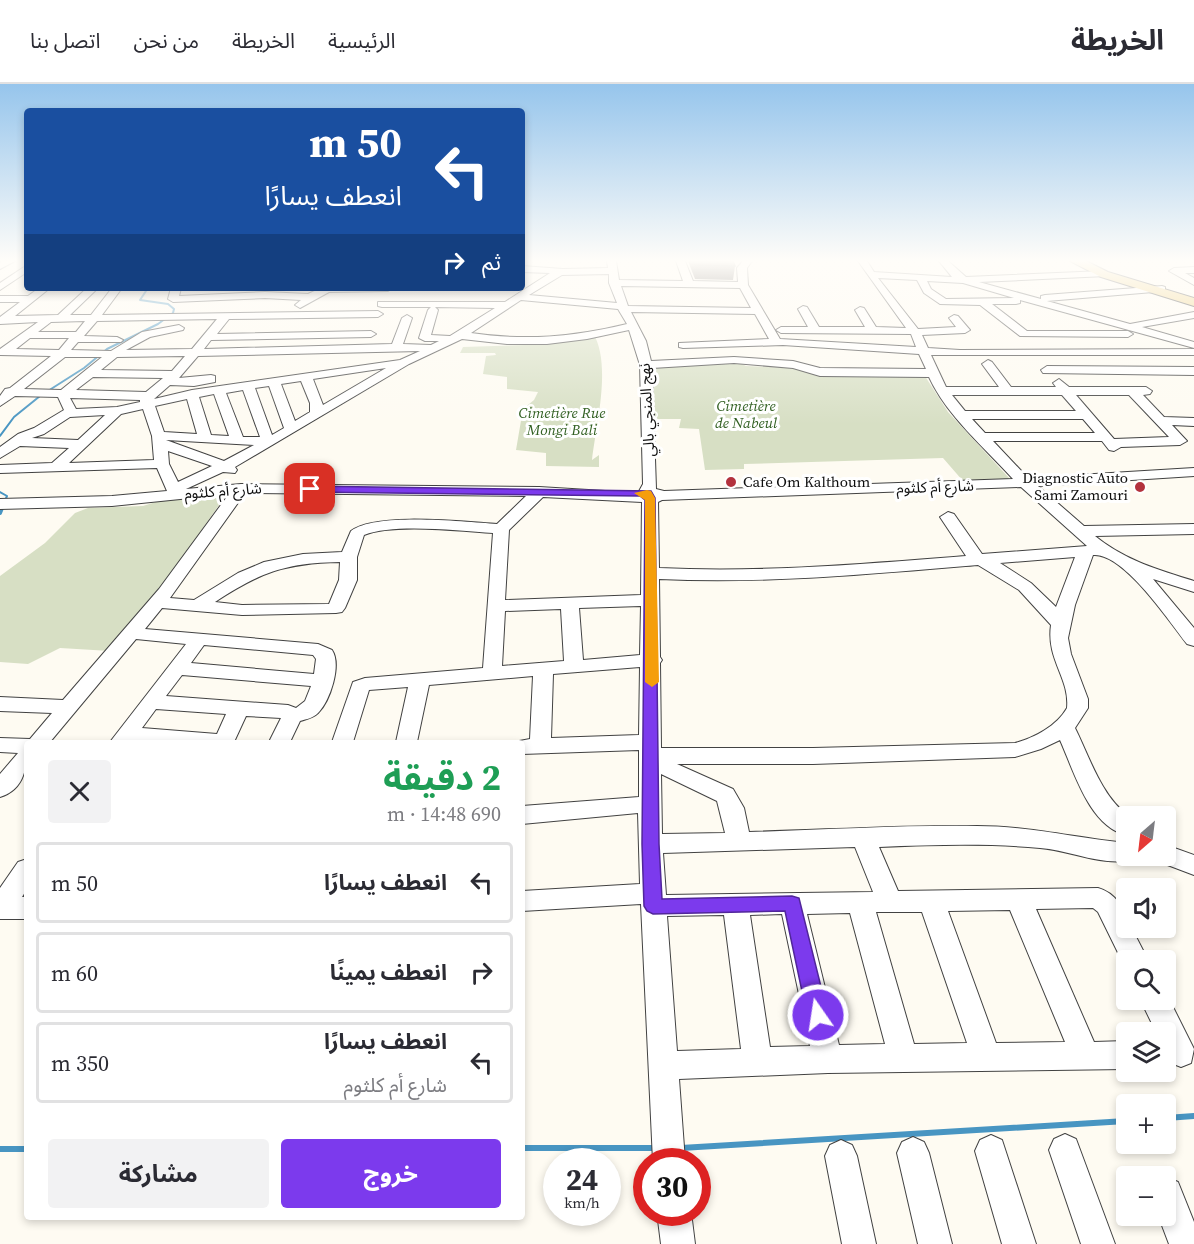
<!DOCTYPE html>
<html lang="ar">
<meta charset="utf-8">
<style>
:root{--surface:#fff;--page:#f2f2f3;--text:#2b2b33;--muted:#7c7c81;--line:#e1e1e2;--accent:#7c3aed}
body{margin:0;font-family:"Source Serif 4","Noto Sans Arabic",serif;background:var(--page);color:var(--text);direction:rtl;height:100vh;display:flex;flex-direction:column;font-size:22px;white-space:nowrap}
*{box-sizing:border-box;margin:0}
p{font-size:20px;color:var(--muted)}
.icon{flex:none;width:33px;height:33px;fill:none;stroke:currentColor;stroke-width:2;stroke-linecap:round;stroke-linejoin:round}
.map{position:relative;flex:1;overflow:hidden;direction:ltr}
.details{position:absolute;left:24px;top:656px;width:501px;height:480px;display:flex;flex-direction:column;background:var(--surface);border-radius:6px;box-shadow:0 3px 9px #0003;direction:rtl}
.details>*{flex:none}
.guide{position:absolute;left:24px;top:24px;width:501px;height:183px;border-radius:6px;box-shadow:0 3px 9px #0003;direction:rtl;background:#1a4fa0;color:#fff;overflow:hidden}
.needle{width:39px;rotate:208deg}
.buttons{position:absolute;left:1116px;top:722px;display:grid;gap:12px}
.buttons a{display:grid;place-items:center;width:60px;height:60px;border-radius:6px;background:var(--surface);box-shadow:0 3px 9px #0003;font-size:30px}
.speed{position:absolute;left:543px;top:1064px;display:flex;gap:12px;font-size:30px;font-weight:700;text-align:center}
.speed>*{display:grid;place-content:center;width:78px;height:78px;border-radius:50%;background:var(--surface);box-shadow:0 3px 9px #0003;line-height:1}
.speed small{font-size:15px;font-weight:400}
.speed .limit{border:9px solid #d22;background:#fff;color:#111}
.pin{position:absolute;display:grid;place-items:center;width:51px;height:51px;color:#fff;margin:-26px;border-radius:12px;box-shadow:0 3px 9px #0006}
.me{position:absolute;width:66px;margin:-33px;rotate:347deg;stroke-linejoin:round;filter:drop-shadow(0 0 4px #0008)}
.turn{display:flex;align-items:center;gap:21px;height:126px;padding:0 24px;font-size:27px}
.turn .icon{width:78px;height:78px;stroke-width:2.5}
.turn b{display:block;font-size:42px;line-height:51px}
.then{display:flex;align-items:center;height:57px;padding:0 24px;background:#0003;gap:12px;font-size:22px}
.round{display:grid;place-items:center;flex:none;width:63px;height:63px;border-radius:6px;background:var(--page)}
.overview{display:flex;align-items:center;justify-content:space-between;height:102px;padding:0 24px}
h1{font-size:36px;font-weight:700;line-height:45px;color:#1e9e55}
.action{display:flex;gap:12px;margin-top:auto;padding:12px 24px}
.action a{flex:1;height:69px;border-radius:6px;background:var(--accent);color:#fff;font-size:24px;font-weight:700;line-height:69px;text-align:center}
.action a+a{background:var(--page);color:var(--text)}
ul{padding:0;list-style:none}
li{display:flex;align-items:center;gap:18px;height:81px;margin:0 12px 9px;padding:0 12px;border:3px solid var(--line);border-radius:6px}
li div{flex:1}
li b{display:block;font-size:22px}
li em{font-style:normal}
header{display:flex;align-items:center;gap:36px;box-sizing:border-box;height:84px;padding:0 30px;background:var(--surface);border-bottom:2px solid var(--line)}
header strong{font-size:28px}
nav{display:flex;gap:33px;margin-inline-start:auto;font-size:21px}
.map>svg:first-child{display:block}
</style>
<header>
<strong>الخريطة</strong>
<nav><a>الرئيسية</a><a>الخريطة</a><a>من نحن</a><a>اتصل بنا</a></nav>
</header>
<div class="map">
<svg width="1194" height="1160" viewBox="0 0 1194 1160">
<rect width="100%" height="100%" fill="#fefbf2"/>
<!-- cemetery -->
<path fill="#d7dfc4" d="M593,249C612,280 596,341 592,376L599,371V383L546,382V369L516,366L523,325L534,316L538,308L507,305V293L483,290L486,272L496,271L495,269H460L463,263L525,261L592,253Z
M736,277L746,282L923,289L948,328L1010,395L1008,397H963L943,374L744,380V385L705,386L699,345L679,344L681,335H653V281Z
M201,414H224L158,508L110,567L60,564L28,580L0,578V492L45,459L75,429L88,424L143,422L162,416Z"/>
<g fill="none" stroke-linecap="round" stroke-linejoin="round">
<!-- stream-far2 -->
<path stroke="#4895c2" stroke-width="2" d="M0,352L14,333L40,312L84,284L107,265L158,240L173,229L174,225L168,220L140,216L148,204
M0,408L7,412L1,426"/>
<!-- stream-far1 -->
<path stroke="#4895c2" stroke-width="4" d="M0,429L2,424"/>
<!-- stream -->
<path stroke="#4895c2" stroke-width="6" d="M1166,1034L1194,1032
M522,1064H656
M681,1064L1126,1037
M0,1065H27"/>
<defs>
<path id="minor" d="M2,177H15L0,185V179Z
M607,177H616L619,196L683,197L676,177H685L693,197L738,198L737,184L743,177H752L747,184L748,201L780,255L916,263L911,250L781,249L776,246L781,243H808L798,225L803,222L807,223L819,243H865L855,226L860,223L864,224L876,243L906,244L858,177H867L874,188L952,193L939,177H948L966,193L1103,187L1108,190L1106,192L979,198L1041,215V212L1045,211L1162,202L1165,203V207L1047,217L1130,240L1194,228V234L1142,243L1194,258V264L1020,216V219L1016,220H992L1027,247H1128L1133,250L1128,253L1020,252L980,221L940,220L924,209L917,196L878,194L918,245L956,243L949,234L954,231L958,232L970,246L965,249L922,251L928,264L960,266L1194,265V271H931L946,303H999L982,280L988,276L992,278L1011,303H1056L1053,299L1059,295L1069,303H1146L1152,307L1150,310L1143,311L1164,333L1194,334V342L1172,341L1187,357L1180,361L1121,363L1114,367L1109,366L1102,357H993L1028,394L1194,384V392L1038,402L1084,442L1194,440V450L1095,452C1124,476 1159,486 1194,497V508L1153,495L1194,544V562L1187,560C1169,537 1123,468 1093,471L1075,521L1068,554L1071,570L1088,615V624L1075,644C1089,672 1102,714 1129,732H1126V751C1089,742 1074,687 1060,656L1041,665L1015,673L813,680H677L733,705L744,724L749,748C825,746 901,741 977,742C1028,742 1076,754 1126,759V771H1137L1135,775C1105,784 1070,766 1040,764C986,759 933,761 879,763L898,807L1098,804C1115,809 1126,824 1126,843H1131L1148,876H1126V885L1098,828L1093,824L1036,825L1094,958L1126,957V985L828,989L679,995L685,1077H653L641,820L522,827V807L640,800L638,729L522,740V722L639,713V666L522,670V658H514L530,655L533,592L429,601L417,658H396L408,603L369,606L353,658H332L353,598L365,594L483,584L493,449C459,447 394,439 364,451L357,473V496L345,524L342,528L336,529L242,531L162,524L145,545L318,560L332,566C342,581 330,617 318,629C313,634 307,635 300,637L290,658H269L281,634L246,632L234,658H110L186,560L136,555L50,658H27C27,681 26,705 0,713V690L18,669L0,668V654L30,655L52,629L0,627V613L63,616L159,505L229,410L112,422L0,425V415L112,412L167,407L157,384L0,389V381L52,379L69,364L20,362L0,374V363L18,350L34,344L64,326L58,313L15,312L0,322V312L5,305L10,304L51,272L0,271V265L38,238L0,240V233L20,218H0V212H28L39,204H50L15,232L58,231L87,204H98L70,231H91L112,204H122L102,231L378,227L383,230L378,233L229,235L217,250L371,247L376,250L371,253L211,256L204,265L392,260L402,234L407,231L412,234L403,260L431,261L439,257H425L419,254L428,226L431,223H382L378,222V218H505L550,189L522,188V182L563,185L608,184ZM609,190V199L617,219L529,211L562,191ZM927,197L963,199L1014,214L946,215L931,205ZM621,202L740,204L751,224L628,222ZM521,216L618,225L627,240C574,253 525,257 471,249ZM435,223L495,224L450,252L431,251L438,226ZM631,228L755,230L769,255L679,259V263L683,264L783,261L919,270L926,285L820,284L793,277L734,273L651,277L646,257ZM217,235L192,265L126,266L150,253L183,246L184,244L179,241L142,248L111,267L71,266L78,258H121L123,256L117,253L84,252L97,237ZM85,237L76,248H38L51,238ZM629,246L640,281L643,400L638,409L539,403L241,400L186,405L223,388L235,389L237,386L235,383L409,280L462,255L507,260H547L587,255ZM30,254H69L59,266L16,265ZM420,267L400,276L192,306L154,315L170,301L194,302L215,298V292L211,291L179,294L198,272ZM185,272L172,287L101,286L117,273ZM65,273H102L61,306L24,305ZM734,279L793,284L820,292L929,293C947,332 984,363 1013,395L664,407L656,405L652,284ZM386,284L323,321L313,295ZM93,293L163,294L146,308L76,306ZM301,297L310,319V328L295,337L281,300ZM269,302L284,344L272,351L255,304ZM243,306L260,353H243L226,309ZM214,310L229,352L211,351L199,313ZM952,311H1062L1076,327H965ZM1076,311H1129L1169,353L1114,355ZM70,314L140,316V318L117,323L76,325ZM187,315L197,350L164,348L155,322ZM143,325L152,352L154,376L69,379L121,330ZM105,331L78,356L32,354L44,350L70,333ZM972,335H1083L1095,349H985ZM166,356L254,361L224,377ZM168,367L212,382L178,398L169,380ZM1021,403L1087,462L982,470L954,430L948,428L940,433L966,472C863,480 761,489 659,484L658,418L662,416ZM245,409L526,412L497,440C464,438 376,428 351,447L342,468L303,470L264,478L238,489L194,516L170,514ZM543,413L642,418L641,511L505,516L509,446ZM1075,473L1056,523L1031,499L1000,479ZM340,478L339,496L329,520L242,521L215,518C261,488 285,479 340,478ZM978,481L1019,506L1051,541C1046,576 1070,594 1067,624C1057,642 1034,654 1015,659L813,664H661L660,579L662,576L660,573L659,495C765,500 872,490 978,481ZM641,522L640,571L583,576L579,524ZM561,525L564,577L502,582L505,527ZM204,561L313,571L316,575L314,590L191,579ZM640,583L639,651L551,654L553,590ZM182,591L311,602L305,617L296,624L288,621L166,612ZM156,625L226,630L217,650L142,644ZM661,690L717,717L725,749L662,750ZM855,763L873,808L666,811L663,769ZM1010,826L1065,958L996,959L948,827ZM876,828H922L967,959L914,960ZM850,829L885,960L839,961L807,830ZM782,830L810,962L770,963L750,831ZM724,831L741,965L677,967L667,832Z
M24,183L27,184V188L0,206V199Z
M1194,183V189H1185L1194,194V201L1169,187L1174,184Z
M171,204H181L179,212L265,208L308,210L321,204H393L388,207L329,208L300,224L295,221L301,216L265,214L173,218L168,215Z
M1047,282L1194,283V291L1043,289L1041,286Z
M1166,761L1194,771V791L1157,777L1154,771H1166Z
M27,775V805L22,813H27V835H0V804L18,778Z
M1166,909L1194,965L1191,979L1181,983L1171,979L1166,968V948H1156L1140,915H1166Z
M1065,1050L1076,1055L1115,1160H1081L1049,1066L1054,1055Z
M991,1051L1002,1056L1036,1160H1002L975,1067L980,1056Z
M913,1053L924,1058L929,1069L952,1160H918L897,1069L902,1058Z
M841,1056L852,1061L857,1072L876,1160H842L825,1072L830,1061Z
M1166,1093L1178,1098L1194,1138V1160H1169L1158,1131H1166Z
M657,1128H691L695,1160H661Z"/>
<path id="major" d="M1070,177H1086L1108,188L1194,214V222L1101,193Z"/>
</defs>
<!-- minor casing -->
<use href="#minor" stroke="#424242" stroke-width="2"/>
<!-- major casing -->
<use href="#major" stroke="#202020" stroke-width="2"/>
<!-- minor -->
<use href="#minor" fill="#fff" fill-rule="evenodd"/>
<!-- major -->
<use href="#major" fill="#eccb73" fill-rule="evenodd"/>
</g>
<!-- wall -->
<path fill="#4b4541" d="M688,177H733L735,182L733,196L695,195Z"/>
<!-- building -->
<path fill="#57504c" stroke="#3d3835" stroke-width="1.5" d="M694,177H733L735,182L695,181Z"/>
<!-- sky -->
<linearGradient id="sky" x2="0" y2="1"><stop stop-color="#96c5ec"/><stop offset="0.52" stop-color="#fffdf9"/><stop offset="1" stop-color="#fffdf9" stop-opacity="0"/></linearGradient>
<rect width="1194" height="340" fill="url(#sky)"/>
<!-- route -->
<path fill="#7c3aed" stroke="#51269a" stroke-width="1.5" d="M306,402L651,407L655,414L659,760L662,815L792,812L799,814L828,931L825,937L818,940L810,937L807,931L785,827L653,830L647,827L644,822L642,760L645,416L640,412L310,408L305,405Z"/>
<!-- slow -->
<path fill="#f59e0b" d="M647,406L651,407L655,414L659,598L652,603L645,598V416L634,409Z"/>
<!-- markers -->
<g fill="#b3323d" stroke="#fff" stroke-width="2">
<circle cx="731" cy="398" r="6"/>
<circle cx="1140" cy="403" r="6"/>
</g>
<g text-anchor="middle" stroke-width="6" stroke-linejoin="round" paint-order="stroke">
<!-- far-park labels -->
<g font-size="15" font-style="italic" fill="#336124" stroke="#fff">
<text x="746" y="327">Cimetière<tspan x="746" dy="17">de Nabeul</tspan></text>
<text x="562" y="334">Cimetière Rue<tspan x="562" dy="17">Mongi Bali</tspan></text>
</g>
<!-- far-street labels -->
<g font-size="15" fill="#0f0f0f" stroke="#fff">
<text transform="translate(647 326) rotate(-93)" y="5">نهج المنجي بالي</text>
<text transform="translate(935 403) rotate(-2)" y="5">شارع أم كلثوم</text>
<text transform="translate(223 407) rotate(-4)" y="5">شارع أم كلثوم</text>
</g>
<!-- far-poi labels -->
<g font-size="15" fill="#0f0f0f" stroke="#fff" text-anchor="end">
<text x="1128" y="399">Diagnostic Auto<tspan x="1128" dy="17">Sami Zamouri</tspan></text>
<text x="743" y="403" text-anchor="start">Cafe Om Kalthoum</text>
</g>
</g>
</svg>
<div class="buttons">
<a><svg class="needle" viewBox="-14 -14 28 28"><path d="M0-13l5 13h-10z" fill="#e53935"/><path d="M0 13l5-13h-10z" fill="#7c7c81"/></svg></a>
<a><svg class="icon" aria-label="sound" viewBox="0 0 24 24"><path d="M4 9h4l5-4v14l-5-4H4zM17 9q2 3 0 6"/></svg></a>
<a><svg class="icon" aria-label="search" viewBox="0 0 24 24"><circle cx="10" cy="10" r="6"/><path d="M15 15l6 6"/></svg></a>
<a><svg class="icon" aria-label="layers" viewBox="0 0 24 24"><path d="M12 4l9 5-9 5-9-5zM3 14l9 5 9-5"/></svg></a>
<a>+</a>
<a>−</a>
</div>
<div class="speed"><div>24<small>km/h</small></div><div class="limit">30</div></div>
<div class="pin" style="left:310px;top:405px;background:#d93025"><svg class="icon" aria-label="arrive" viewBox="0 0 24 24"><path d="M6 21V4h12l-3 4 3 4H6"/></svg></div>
<svg class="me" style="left:818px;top:931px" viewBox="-20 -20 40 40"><circle r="17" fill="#7c3aed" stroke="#fff" stroke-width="3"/><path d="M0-11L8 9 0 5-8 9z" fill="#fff"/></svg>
<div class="guide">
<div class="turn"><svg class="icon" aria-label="left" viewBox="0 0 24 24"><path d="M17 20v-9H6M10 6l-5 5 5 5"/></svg><div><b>50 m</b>انعطف يسارًا</div></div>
<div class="then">ثم<svg class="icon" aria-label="right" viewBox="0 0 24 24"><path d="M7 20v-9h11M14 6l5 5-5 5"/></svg></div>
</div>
<section class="details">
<div class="overview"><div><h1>2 دقيقة</h1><p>690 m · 14:48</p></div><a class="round"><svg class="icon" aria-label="close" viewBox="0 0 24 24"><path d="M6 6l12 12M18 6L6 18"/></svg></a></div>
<ul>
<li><svg class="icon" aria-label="left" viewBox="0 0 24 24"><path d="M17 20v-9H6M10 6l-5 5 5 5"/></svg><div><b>انعطف يسارًا</b></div><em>50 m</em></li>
<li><svg class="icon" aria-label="right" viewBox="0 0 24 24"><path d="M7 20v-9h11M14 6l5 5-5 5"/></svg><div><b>انعطف يمينًا</b></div><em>60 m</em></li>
<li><svg class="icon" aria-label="left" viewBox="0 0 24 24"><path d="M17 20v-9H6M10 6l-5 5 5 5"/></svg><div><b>انعطف يسارًا</b><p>شارع أم كلثوم</p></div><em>350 m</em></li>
</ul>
<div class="action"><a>خروج</a><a>مشاركة</a></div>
</section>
</div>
